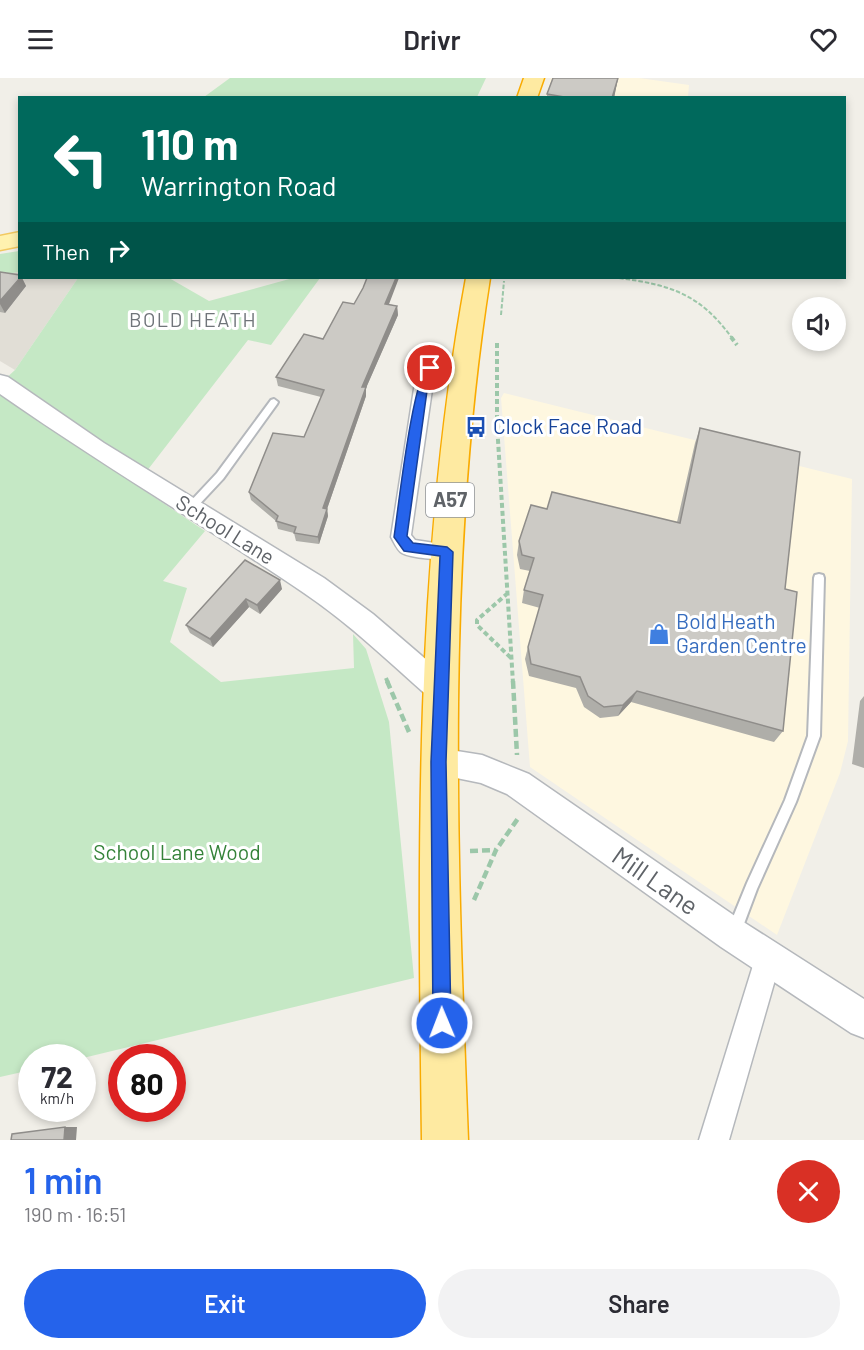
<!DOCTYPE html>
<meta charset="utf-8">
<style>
:root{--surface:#fff;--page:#f2f2f3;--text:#2b2b33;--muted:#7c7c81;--accent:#2563eb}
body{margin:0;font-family:Barlow,sans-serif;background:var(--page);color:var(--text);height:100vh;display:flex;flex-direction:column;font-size:22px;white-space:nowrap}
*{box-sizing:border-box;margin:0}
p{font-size:20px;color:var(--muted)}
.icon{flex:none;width:33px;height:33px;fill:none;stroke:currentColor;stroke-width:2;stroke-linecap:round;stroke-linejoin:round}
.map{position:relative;height:1062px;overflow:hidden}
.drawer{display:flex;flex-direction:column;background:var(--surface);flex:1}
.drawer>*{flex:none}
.top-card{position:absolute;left:18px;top:18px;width:828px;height:183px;border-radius:0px;box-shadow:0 3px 9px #0003;background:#00695c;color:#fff;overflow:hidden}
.buttons{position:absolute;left:792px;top:219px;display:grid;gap:12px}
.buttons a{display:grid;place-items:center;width:54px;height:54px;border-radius:50%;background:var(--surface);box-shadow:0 3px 9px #0003;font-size:30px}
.speed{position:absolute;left:18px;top:966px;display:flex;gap:12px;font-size:30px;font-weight:700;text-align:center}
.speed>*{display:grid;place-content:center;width:78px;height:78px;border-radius:50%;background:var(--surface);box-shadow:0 3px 9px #0003;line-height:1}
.speed small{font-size:15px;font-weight:400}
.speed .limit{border:9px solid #d22;background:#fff;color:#111}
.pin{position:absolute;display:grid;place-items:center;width:51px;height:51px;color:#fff;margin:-26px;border:3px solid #fff;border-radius:50%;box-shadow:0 2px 6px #0007}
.me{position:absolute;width:66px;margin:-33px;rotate:359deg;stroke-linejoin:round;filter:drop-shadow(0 0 4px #0008)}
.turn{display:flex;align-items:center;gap:21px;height:126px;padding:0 24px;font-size:27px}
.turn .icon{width:78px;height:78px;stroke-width:2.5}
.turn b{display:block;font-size:42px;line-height:51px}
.then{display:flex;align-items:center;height:57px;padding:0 24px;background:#0003;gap:12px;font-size:22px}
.round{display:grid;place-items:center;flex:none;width:63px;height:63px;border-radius:32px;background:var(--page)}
.overview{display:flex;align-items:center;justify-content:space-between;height:102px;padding:0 24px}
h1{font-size:36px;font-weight:600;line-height:45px;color:var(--accent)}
.cta{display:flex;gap:12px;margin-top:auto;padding:12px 24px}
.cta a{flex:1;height:69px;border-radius:36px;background:var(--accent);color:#fff;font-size:24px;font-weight:600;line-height:69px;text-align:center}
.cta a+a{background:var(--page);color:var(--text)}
header{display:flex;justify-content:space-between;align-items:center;height:78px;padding:0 24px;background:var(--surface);font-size:27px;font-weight:600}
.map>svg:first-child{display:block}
</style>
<header><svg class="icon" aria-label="menu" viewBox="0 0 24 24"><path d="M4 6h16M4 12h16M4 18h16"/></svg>Drivr<svg class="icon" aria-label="heart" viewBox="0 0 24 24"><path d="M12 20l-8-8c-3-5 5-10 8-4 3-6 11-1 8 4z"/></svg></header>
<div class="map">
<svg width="864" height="1062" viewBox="0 0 864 1062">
<rect width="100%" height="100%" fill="#f1efe8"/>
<!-- commercial -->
<path fill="#fef7e0" d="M551,0H639L689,7L688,19L545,20Z
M504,315L852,401L848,663L840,695L777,857L530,689L501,320Z"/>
<!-- education -->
<path fill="#e1ded6" d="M19,194L20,200H78L15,292L0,283V197Z"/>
<!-- green -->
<path fill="#c5e8c5" d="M230,0H486L477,19H204Z
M19,173V194L0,197V176Z
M78,200H169L209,223L293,200H320L271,267L248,262L136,407L205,453L163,503L187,510L170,564L221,604L354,590L353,556L366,571L389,644L414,900L83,980H32L31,992L0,999V301L3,303L15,292Z"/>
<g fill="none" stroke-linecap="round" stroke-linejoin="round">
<defs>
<path id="service" d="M274,321L278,324L277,326L223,401L194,432H188L186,429L188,426L217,395L271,322Z
M819,496L823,497L824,500L820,658L796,724L757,811L739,859L734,861L729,859L727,854L747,805L785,722L808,658L814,500L815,497Z"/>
<path id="minor" d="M464,276L473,282L470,286L436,295L434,298L411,457L415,462L454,468L457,474L454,480C445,483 410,480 402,475C397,472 394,464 391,459L416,298L424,286Z
M768,868L777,872L781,881L729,1062H699L755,881L759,872Z"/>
<path id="tertiary" d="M0,297L8,299L104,365L324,500L373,536L450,602L454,611L450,620L440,624L430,620C389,584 350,546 304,515C204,447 100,386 0,316Z
M438,670L482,677L529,696L745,845L864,921V960L851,955L721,869L507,716L481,705L427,694L423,684L427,674Z"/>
<path id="primary" d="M20,154V168L0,172V158Z"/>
<path id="trunk" d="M524,0H544L537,20H517Z
M466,200H490C445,485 457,775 468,1062H422C418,774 414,484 466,200Z"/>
</defs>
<!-- service casing -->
<use href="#service" stroke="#b5b8bc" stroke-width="4"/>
<!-- minor casing -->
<use href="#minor" stroke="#b5b8bc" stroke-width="3"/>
<!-- tertiary casing -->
<use href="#tertiary" stroke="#b5b8bc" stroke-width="3"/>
<!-- primary casing -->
<use href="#primary" stroke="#f2c960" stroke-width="3"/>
<!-- trunk casing -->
<use href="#trunk" stroke="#f9ab00" stroke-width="3"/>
<!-- path-far2 -->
<path stroke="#9cc7a9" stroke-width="2" stroke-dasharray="4.5 2" stroke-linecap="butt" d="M619,200C671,207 700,216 732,260
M501,237L504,203"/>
<!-- path-far1 -->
<path stroke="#9cc7a9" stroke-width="4" stroke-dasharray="5 3" stroke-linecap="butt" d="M731,259L737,267
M497,265V346L513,605
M508,515L477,542V547L512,581
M386,600L388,605"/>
<!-- path -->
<path stroke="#9cc7a9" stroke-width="4.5" stroke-dasharray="8 4" stroke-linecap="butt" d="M387,603L409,654
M513,603L517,677
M470,773L495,772
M474,822L496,772L519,739"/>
<!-- service -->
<use href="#service" fill="#fff" fill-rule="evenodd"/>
<!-- minor -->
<use href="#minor" fill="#fff" fill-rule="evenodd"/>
<!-- tertiary -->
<use href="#tertiary" fill="#fff" fill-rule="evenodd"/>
<!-- primary -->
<use href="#primary" fill="#fff2af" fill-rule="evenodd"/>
<!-- trunk -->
<use href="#trunk" fill="#feeaa1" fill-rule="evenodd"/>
</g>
<!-- wall -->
<path fill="#afaea9" d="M618,0L614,20H547V16Z
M0,194L22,200L26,208L5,235L0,234Z
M354,226H389L397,228L398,237L366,310V318L327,431L328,438L319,466L296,463L294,455L278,451L276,443L251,422L249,414L304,359L321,319L278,308L276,299L323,261Z
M700,350L785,511L783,653L774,664L631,624L618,638L600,640L584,629L576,610L529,598L525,581L528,569L540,530L522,525L524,512L530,493L520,491L517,477L519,463L547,431L677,444L695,365Z
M245,482L282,511L260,536L249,529L213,569L190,555L186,547Z
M864,618V690L852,686L860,623Z"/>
<!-- shaded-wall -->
<path fill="#8f8d8a" d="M618,0L614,20H612Z
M20,200H22L26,208L5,235L0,226V223Z
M396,200H399L386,234L385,226Z
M397,228L398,237L366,310V318L327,431L328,438L319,466L318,459L323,430L362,309Z
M280,502L282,511L260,536L257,527Z
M246,521L249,529L213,569L210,561Z
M637,613L631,624L618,638L623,627Z
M65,1049H77L76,1062H64Z"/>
<!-- building -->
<path fill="#cccac5" stroke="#8f8d8a" stroke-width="1.5" d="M553,0H618L612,20H570L547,16Z
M0,194L20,197V200L0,223Z
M367,200H396L385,226L397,228L362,309H366L323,430L327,431L318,459L294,455L296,449L276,443L278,438L249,414L273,355L304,359L324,312L276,299L304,256L323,261L343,224L354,226L363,210Z
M700,350L800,374L785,511L797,514L783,653L637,613L623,627L604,629L588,618L580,599L531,586L528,569L543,517L524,512L534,480L522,477L519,463L531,427L547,431L552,414L680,445Z
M245,482L280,502L257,527L246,521L210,561L186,547Z
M65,1049L64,1062H11L12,1056Z"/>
<!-- route -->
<path fill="#2563eb" stroke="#184099" stroke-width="1.5" d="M430,286L436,290L427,313L407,458L413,465L447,469L453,474L446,684L451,945L449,952L442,954L436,952L433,945L431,684L440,478L404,473L394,459C398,434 413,292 430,286Z"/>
<!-- icons -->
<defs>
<symbol id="bus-bare" viewBox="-9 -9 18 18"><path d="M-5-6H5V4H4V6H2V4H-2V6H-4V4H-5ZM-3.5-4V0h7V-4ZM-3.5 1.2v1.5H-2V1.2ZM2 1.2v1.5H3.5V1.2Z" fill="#1a4fb4" stroke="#fff" stroke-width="2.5" paint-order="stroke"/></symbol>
<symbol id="shop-bare" viewBox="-9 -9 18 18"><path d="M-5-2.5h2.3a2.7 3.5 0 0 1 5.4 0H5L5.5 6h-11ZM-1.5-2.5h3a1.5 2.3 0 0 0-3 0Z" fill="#3f7fe0" stroke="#fff" stroke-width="2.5" paint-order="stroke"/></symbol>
</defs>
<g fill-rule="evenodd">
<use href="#bus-bare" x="461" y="334" width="30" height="30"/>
<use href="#shop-bare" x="644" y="541" width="30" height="30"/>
</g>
<g text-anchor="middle" stroke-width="6" stroke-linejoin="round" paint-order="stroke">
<!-- far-quarter labels -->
<g font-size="20" letter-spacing="1.5" fill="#70757a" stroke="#fff">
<text x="193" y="249">BOLD HEATH</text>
</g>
<!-- shield labels -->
<rect fill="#fff" stroke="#8f9295" stroke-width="1.5" x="426" y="405" width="48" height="34" rx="4.5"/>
<g font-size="20" font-weight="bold" fill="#5f6368">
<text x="450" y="429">A57</text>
</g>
<!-- transit labels -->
<g font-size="21" fill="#164399" stroke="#fff" text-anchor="start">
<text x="493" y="356">Clock Face Road</text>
</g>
<!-- street labels -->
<g font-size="21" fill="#5f6368" stroke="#fff">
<text transform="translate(225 452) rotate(32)" y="7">School Lane</text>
</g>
<!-- shop labels -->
<g font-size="21" fill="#366cbe" stroke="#fff" text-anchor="start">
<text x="676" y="551">Bold Heath<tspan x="676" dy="24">Garden Centre</tspan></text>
</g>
<!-- park labels -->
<g font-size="21" fill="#348238" stroke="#fff">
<text x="177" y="782">School Lane Wood</text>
</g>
<!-- near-street labels -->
<g font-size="26" fill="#5f6368" stroke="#fff">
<text transform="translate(655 803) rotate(35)" y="9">Mill Lane</text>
</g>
</g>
</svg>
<div class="buttons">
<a><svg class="icon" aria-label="sound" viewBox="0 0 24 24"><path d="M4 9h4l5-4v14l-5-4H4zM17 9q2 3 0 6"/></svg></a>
</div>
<div class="speed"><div>72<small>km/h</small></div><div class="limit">80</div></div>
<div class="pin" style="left:430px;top:290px;background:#d93025"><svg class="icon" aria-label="arrive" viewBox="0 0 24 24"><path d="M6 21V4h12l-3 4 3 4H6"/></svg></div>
<svg class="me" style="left:442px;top:945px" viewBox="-20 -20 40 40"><circle r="17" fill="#2563eb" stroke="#fff" stroke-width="3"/><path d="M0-11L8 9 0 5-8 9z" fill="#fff"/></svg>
<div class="top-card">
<div class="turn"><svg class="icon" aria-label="left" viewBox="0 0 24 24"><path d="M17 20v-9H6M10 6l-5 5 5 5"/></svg><div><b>110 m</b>Warrington Road</div></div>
<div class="then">Then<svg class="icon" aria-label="right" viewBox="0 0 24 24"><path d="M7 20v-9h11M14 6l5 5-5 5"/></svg></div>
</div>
</div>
<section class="drawer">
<div class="overview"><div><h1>1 min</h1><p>190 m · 16:51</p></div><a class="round" style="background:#d93025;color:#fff"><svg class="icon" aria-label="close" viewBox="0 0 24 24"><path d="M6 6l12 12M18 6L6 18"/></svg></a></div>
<div class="cta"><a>Exit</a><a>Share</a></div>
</section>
